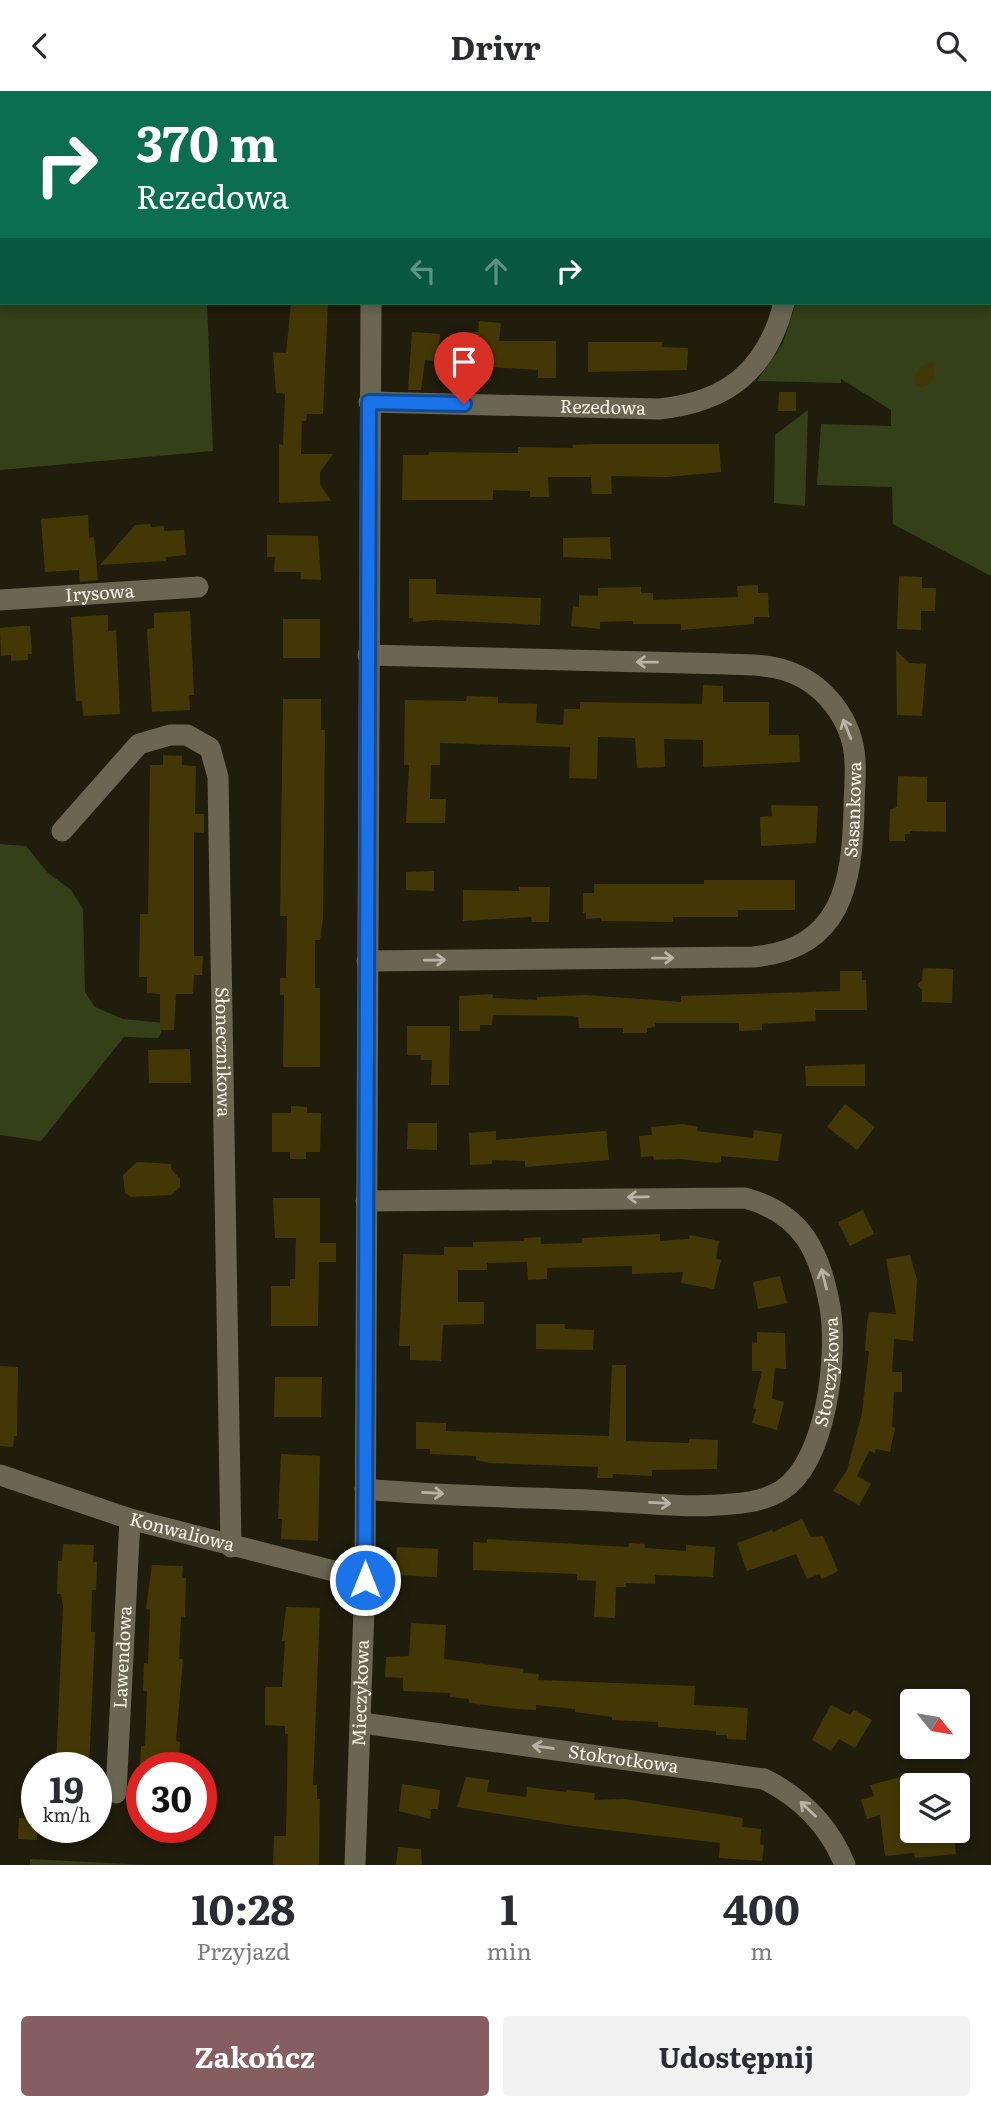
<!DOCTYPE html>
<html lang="pl">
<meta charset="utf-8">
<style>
:root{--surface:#fff;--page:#f2f2f3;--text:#2b2b33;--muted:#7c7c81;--accent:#865d61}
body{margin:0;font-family:Literata,serif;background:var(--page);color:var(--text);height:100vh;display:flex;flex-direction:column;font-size:26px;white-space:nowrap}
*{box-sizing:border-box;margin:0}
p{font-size:23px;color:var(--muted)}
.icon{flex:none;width:38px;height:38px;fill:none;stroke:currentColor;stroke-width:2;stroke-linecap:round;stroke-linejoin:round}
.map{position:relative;height:1774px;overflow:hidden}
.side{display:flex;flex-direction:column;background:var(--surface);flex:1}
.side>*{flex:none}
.banner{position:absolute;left:0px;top:0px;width:992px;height:214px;box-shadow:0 4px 10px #0003;background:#0b6e4f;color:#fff;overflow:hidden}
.needle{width:46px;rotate:120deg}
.controls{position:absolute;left:900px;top:1598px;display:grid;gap:14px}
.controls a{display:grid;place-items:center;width:70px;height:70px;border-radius:7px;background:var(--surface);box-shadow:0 4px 10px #0003;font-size:35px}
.speed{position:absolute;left:21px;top:1661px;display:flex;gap:14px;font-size:35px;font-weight:700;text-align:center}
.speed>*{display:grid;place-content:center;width:91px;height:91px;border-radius:50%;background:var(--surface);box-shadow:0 4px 10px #0003;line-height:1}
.speed small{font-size:18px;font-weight:400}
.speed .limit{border:10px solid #d22;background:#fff;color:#111}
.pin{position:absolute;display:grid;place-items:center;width:60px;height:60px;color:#fff;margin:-72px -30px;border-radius:50% 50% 50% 0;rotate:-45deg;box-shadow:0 0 7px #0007}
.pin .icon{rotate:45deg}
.me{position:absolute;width:77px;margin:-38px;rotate:0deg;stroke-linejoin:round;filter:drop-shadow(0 0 5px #0008)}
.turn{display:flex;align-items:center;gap:24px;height:147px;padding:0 21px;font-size:32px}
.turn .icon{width:91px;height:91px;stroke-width:2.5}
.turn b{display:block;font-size:49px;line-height:60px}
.lanes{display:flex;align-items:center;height:66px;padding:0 21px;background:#0003;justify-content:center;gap:35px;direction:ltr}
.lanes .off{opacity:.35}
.eta{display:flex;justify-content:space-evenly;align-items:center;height:119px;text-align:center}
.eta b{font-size:42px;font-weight:700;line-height:49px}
.cta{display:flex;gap:14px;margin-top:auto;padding:14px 21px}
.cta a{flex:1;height:80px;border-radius:7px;background:var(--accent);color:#fff;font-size:28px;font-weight:700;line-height:80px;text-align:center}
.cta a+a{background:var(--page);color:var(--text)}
header{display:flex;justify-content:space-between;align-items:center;height:91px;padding:0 21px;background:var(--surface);font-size:32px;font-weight:700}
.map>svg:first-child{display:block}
</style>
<header><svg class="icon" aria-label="back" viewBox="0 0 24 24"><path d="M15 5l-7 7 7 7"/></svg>Drivr<svg class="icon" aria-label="search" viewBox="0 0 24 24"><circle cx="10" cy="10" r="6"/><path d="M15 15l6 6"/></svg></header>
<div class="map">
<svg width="991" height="1774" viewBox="0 0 991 1774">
<rect width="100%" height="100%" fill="#211d0c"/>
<!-- green -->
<path fill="#344018" d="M0,0H197L2,2V212H207L213,360L0,379Z
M927,0H991V485L893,433L892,396L817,394L821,333L891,335V319L841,288V292L757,290L783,252L796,212H990V2Z
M808,319L805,415L774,412L775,344Z
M0,753L26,755L48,782L71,799L83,818L85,901L95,916L123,928L164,932L159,947L124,946L41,1050L0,1044Z
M30,1768L147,1774H30Z"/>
<!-- building -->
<path fill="#433805" d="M291,212H328L323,323H307L306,330H302L301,363H333L320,381V393L331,410L279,412V353L283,354L285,303L276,302L273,261L286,262Z
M479,230L501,232L499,250H556V287H538V279L476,275V262H469L471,241H478Z
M412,241L440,243L438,270L425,269L421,299H408Z
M588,251H662V256L688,257L687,279L588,281Z
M934,271L935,284L930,293L922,297L916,293L914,286L921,275Z
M779,301H796V320H778Z
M592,353H719L721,381L667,386L611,385L612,403H592L591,386H548L549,406H530V400L493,399V409H402L403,364H428L429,361L518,362V356L573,357V354Z
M88,424L89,447L94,446L98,489L80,491L79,479L45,481L41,428Z
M150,433L151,436L164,435V440L184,439L186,464L166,466V470L100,474L135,434Z
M267,444L318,445L321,489L301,488V481H274L275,466H267Z
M610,446L611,468L563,466V447Z
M899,485L922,486V497H936L935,520H921V539L897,538Z
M409,488H436V503L541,507L540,534L436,529L413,531V527H409Z
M758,494V502H768L769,526H754V533L681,539V533H633V530L600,531V538L571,535L573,515L579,516V504L598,505V497L641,496V502H653V509L738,506L737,495Z
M190,520L194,604H189L190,619L152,621L147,538L154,537V522Z
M108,524V540L116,539L120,623L83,625L82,610H76L71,526Z
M283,528H320V567H283Z
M21,535H30L32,563H28V569L11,570V564L1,565L0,537Z
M896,559L909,572L926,573L922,625L897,624Z
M703,594L723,595V611H769V644H799L800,671L703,676V649L664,648L665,676L637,677L635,647L598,646L597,688L569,687L570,656L440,652V674H431L430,708H446L445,732H406L409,674H404L405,609L466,610L467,605L498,606V612L537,613L536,632L563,634L564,618H580V611L702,613Z
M283,608H321V639H325L323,827L320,849H315V897H320V976H283L284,904H280V887H286L287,825H280Z
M163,664L182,665V674L196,675L195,723H204V742L194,741V865H203L202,884H194L193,903H176L174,939H160V903L147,902V886H139L140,823H148L150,674H163Z
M898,685L927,686V711H946V741L910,740V743H905V750H889L890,719L897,716Z
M771,714L818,715L816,752L761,755L760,726L772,725Z
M434,780V800L406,799V781Z
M704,789H795V819H738V826H673V831L601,830V827L586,828V822H583V802H594V793H704Z
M519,796H550L549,831H532L531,826L463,830V799L519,800Z
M923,877L953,878L952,912L922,911V899L917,894L922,889Z
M840,880H862V889H866L867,919H815L816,930L762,933V939L739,940V932H655V936L647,937V942H623V937H579L578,926L573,925L493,924L492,934H480V940H459V905L493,903V907L537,909V906L585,904L681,911V905L840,900Z
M407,935H450L449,994H431L432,969H421V964H407Z
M190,958L191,992H149L148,959Z
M865,973V995H806L805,975Z
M845,1013L875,1036L857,1059L827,1036Z
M291,1015L307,1016V1022H321L320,1061H306V1068H290V1061H272V1022H291Z
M408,1032H437V1059L407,1058Z
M683,1033L698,1036L697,1040L753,1047L754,1039L782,1043L778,1070L721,1065V1071L717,1072L680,1068L654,1069L653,1065L641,1066L639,1045L652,1044L651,1036Z
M496,1040V1049L606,1040L609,1069L538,1075L525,1076V1070L492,1069V1073L470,1074L469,1042Z
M137,1071L171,1073V1078L180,1088V1096L171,1104L131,1106L125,1102L123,1084Z
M273,1107H320V1152H336V1171H319L318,1235H271V1195H290V1188H295L296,1147H275Z
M863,1119L874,1143L850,1155L838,1131Z
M660,1143V1150L689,1148L690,1144L719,1150L716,1168L721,1169L714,1198L681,1192L683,1181L632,1183V1175L547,1177V1188L528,1189L527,1171L487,1172V1179H458V1211H484V1233L443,1234L441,1270L410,1269V1255H399L403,1163L444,1164V1156H473V1151L524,1150V1147L541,1146V1153L582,1152V1147Z
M910,1164L917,1189L913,1250L894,1248L892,1281H902V1301H894L892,1336L895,1337L890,1361L876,1358L875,1362L869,1360L857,1385L871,1393L859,1414L833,1400L847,1379L862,1322L869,1260H865L867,1232L869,1221L896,1223L886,1168Z
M780,1185L787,1212L758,1218L753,1191Z
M536,1233H565V1238L594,1239L593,1259L536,1258Z
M757,1241L785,1242L786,1278L775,1277L772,1308L784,1311L777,1339L752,1332L756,1318L753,1317L762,1280H752V1251L757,1252Z
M612,1274H626V1350L689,1352V1348L718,1349L717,1378L652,1379V1385L613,1383V1387H597L598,1376L489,1372L476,1369V1365L430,1363V1358H416V1331L446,1332V1340L609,1345Z
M0,1275L18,1276L17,1345H14L13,1356L0,1355Z
M275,1286H322L321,1326H274Z
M281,1363L320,1365L318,1450L281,1448L282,1428H278Z
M802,1428L811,1446L823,1445L838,1480L822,1488L819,1483L807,1488L796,1463L747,1480L737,1452L772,1439L773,1441Z
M487,1448L628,1456L629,1452L645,1453V1457L686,1460V1454L715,1456L713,1486L655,1484V1493L626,1492V1496H616L615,1527L594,1526L596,1490L577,1489V1483L473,1479V1451L487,1452Z
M63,1453L94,1454L93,1471H97L96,1499H92L91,1541H95L89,1676H56L63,1515L61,1503H57L58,1470H62Z
M397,1456L438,1458L437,1486L395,1484Z
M152,1474L183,1475L182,1487H186L185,1526L181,1525L179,1568H183L176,1650L180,1651L179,1676H140L141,1655H145L147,1600H143L144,1572L148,1573L150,1519L146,1518Z
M286,1516L320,1517L313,1694H317V1708H320L319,1774H273L274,1745H286L288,1643H285V1635L265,1634V1596H282L285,1550H282Z
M411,1532L446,1534L444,1568L524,1578L523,1582L539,1583L538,1589L695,1595L694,1614L748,1617L746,1649L727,1648V1644H716V1640L658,1636V1631L612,1629V1626L575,1621V1618L536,1614V1619L517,1618L469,1612V1608L450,1606V1602L403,1600V1587L385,1586L386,1566L409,1565Z
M831,1614L850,1624L854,1619L872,1629L855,1657L839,1648L831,1660L812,1649Z
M912,1683V1740H954L956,1763L915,1767L914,1762L885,1765L880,1724L867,1728L861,1709L874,1705L870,1694Z
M466,1686L489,1689L487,1701L526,1706L527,1696L566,1701L567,1699L595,1702L594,1709L624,1708L743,1727L742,1736L761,1738L760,1753L764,1754L762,1770L719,1767L720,1752L573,1735L457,1716Z
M402,1693L440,1699L438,1718H431L430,1728L399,1720Z
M19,1727L37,1728V1749L18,1748Z
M398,1756L421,1758L422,1774H396Z"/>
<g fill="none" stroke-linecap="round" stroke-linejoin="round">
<!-- street -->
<g stroke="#6a6652" stroke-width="21">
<path d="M600,0L605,2"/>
<path d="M403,2V0"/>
<path id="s1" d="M369,311L659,318C728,311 767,279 784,212"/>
<path id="s2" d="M0,509L198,496"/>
<path id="s3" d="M62,740L139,653L170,644H187L210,657L218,686L231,1456"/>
<path id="s4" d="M367,870L753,866C842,858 852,793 854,718C854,702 856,686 855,670C853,629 824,591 784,579C766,573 745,574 726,573L368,564"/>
<path id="s5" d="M0,1384L130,1428L365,1488"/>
<path id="s6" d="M365,1398C439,1405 514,1406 588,1409C635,1411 685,1418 731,1413C748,1412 768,1408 782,1399C827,1370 838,1264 830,1216C820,1161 803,1123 745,1107L366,1110"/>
<path id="s7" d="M362,1632L764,1688C802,1707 829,1734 845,1774"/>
<path id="s8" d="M116,1702L130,1428"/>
<path id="s9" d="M355,1774L365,1488L371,212"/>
</g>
</g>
<!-- one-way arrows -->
<defs><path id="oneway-shaft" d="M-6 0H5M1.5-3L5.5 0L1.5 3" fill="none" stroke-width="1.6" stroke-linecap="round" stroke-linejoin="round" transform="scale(1.75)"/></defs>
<g stroke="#b8b4a5">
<use href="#oneway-shaft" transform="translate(647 571) rotate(-179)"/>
<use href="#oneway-shaft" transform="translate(847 638) rotate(-112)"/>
<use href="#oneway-shaft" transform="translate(663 867) rotate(-1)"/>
<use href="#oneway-shaft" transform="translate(435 869) rotate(-1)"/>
<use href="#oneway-shaft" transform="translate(638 1106) rotate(179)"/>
<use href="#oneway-shaft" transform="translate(824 1188) rotate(-104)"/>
<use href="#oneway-shaft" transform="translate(433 1402) rotate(3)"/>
<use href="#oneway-shaft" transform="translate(660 1412) rotate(3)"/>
<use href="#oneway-shaft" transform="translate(543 1656) rotate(-172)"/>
<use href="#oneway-shaft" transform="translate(808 1718) rotate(-136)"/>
</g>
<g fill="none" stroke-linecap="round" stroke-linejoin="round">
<defs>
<path id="route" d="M365,1489L369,311L464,313"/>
</defs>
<!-- route casing -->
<use href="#route" stroke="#114b97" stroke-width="18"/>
<!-- route -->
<use href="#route" stroke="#1a73e8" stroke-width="12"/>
</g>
<g text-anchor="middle" stroke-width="7" stroke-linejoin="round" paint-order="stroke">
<!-- street labels -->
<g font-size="18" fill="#f7f4e9" stroke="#181404">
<text dy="6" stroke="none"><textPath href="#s1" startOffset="234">Rezedowa</textPath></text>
<text dy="6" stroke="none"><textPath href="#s2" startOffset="100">Irysowa</textPath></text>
<text dy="6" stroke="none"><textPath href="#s4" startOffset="588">Sasankowa</textPath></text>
<text dy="6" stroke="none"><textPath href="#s3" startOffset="497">Słonecznikowa</textPath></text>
<text dy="6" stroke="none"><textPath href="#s6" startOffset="551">Storczykowa</textPath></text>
<text dy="6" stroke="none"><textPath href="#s5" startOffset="191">Konwaliowa</textPath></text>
<text dy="6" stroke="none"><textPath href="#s8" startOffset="136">Lawendowa</textPath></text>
<text dy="6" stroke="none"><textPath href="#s9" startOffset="172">Mieczykowa</textPath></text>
<text dy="6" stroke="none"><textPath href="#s7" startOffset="264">Stokrotkowa</textPath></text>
</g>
</g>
</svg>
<div class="controls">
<a><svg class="needle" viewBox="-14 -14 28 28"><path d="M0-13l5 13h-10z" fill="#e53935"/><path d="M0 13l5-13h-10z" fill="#7c7c81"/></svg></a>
<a><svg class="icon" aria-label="layers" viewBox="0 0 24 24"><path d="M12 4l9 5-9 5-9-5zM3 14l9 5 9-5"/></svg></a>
</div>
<div class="speed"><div>19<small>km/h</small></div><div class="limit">30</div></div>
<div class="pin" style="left:464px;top:313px;background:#d93025"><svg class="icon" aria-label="arrive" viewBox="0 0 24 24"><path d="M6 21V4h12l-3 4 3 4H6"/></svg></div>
<svg class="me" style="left:365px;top:1489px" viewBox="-20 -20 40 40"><circle r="17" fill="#1a73e8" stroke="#fff" stroke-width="3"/><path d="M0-11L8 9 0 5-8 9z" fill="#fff"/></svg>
<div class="banner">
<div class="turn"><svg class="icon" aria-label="right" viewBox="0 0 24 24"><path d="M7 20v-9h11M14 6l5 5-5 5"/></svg><div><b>370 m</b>Rezedowa</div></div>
<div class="lanes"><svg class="icon off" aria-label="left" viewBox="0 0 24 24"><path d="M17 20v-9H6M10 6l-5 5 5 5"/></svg><svg class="icon off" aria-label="ahead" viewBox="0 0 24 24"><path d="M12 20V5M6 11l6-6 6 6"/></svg><svg class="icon" aria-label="right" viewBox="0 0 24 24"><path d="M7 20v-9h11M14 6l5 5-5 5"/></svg></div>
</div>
</div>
<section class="side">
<div class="eta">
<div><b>10:28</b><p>Przyjazd</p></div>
<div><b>1</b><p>min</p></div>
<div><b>400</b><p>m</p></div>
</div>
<div class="cta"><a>Zakończ</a><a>Udostępnij</a></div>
</section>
